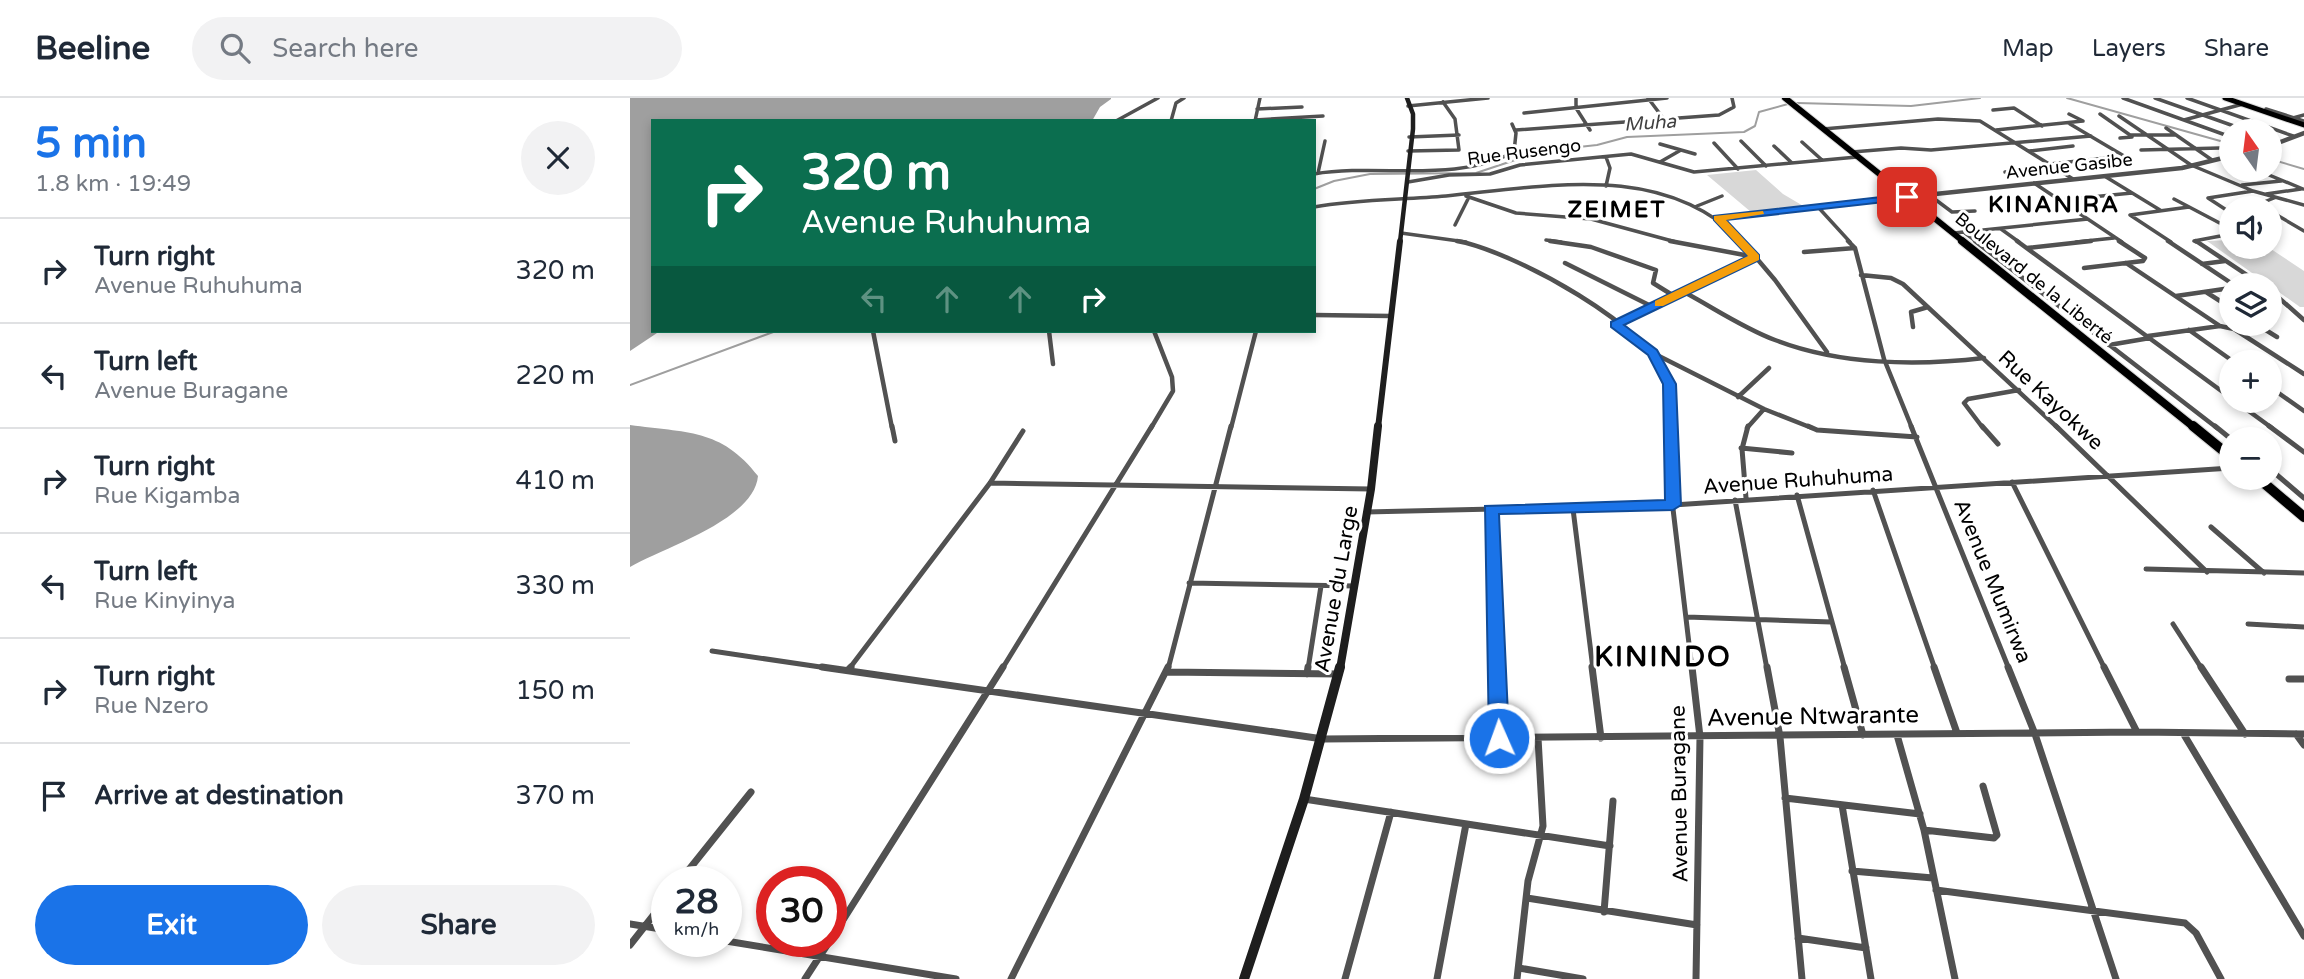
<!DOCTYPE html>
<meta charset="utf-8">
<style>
:root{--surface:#fff;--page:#f2f2f3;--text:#1f2937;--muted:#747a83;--line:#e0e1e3;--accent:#1a73e8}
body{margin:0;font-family:"Varela Round",sans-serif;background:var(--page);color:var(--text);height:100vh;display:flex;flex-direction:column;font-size:26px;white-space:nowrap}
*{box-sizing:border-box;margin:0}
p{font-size:23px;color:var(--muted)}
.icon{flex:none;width:38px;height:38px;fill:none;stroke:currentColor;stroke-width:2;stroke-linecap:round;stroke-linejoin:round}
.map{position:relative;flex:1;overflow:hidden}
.side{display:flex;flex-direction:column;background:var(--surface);width:630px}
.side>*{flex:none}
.hud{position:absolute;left:21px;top:21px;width:665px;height:214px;border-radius:0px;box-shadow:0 4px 10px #0003;background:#0b6e4f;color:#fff;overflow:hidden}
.needle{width:46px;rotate:346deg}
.fabs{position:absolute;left:1589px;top:21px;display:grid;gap:14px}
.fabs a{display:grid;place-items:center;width:63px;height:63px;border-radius:50%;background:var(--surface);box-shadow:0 4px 10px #0003;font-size:35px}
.speed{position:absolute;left:21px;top:768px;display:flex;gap:14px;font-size:35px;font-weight:700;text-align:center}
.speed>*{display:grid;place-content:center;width:91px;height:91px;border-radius:50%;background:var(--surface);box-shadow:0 4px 10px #0003;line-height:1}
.speed small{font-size:18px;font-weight:400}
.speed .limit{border:10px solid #d22;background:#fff;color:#111}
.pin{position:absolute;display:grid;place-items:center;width:60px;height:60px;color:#fff;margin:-30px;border-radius:14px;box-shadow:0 4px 10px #0006}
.me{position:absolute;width:77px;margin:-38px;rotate:358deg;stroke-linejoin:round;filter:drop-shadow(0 0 5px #0008)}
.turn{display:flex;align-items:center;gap:24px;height:147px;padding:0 35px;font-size:32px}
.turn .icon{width:91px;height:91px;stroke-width:2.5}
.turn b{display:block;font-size:49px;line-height:60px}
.lanes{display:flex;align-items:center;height:66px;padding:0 35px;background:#0003;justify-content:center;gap:35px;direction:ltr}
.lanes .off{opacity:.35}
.round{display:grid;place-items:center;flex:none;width:74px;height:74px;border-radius:37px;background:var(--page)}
.overview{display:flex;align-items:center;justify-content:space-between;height:119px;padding:0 35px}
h1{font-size:42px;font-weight:700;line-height:52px;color:var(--accent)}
.primary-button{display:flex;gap:14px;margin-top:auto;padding:14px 35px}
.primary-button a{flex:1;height:80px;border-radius:42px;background:var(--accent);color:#fff;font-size:28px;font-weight:700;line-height:80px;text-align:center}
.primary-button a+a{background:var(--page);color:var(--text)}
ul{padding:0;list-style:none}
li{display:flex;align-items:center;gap:21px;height:105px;padding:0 35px;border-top:2px solid var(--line)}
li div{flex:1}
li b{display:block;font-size:26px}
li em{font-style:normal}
header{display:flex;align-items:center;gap:42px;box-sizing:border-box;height:98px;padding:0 35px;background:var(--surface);border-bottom:2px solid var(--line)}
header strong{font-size:33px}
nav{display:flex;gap:38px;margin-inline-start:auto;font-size:24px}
.search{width:490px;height:63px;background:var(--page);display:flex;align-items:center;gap:18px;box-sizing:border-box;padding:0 24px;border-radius:38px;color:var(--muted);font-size:26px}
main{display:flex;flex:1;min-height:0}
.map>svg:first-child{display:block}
</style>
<header>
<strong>Beeline</strong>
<div class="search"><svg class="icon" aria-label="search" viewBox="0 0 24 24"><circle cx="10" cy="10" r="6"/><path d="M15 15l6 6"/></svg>Search here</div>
<nav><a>Map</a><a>Layers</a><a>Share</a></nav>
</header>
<main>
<section class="side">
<div class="overview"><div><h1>5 min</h1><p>1.8 km · 19:49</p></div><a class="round"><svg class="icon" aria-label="close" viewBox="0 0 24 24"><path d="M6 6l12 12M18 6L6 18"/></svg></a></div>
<ul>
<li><svg class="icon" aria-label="right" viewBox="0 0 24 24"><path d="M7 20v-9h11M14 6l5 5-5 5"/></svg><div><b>Turn right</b><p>Avenue Ruhuhuma</p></div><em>320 m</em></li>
<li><svg class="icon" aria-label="left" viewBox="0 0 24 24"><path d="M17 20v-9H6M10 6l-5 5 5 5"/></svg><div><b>Turn left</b><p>Avenue Buragane</p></div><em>220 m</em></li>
<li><svg class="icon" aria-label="right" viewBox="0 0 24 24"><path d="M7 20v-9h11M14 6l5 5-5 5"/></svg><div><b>Turn right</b><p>Rue Kigamba</p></div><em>410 m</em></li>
<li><svg class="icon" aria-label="left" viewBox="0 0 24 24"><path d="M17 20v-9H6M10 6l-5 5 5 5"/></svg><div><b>Turn left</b><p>Rue Kinyinya</p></div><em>330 m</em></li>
<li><svg class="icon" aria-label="right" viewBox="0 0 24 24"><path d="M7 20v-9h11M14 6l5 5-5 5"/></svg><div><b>Turn right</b><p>Rue Nzero</p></div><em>150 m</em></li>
<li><svg class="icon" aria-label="arrive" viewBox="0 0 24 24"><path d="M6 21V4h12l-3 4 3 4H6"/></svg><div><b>Arrive at destination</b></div><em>370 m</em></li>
</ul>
<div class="primary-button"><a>Exit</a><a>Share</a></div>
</section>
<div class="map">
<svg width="1674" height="881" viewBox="0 0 1674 881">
<rect width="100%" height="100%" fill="#fff"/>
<!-- green -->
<path fill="#d8d8d8" d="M1126,72L1153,96L1175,109L1121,114L1077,77Z
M1601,142V149H1638L1674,173V209H1670L1577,143Z"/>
<!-- water -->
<path fill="#9f9f9f" d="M0,0H481V1L470,9L462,23H23V233H30L0,253Z
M0,327C56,335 91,330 128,378C124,422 35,449 0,469Z"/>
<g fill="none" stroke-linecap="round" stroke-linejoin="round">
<!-- stream -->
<path stroke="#9f9f9f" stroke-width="2" d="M1437,0L1601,46
M1167,5L1281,8L1350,0
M1640,61L1674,71
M684,91L704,83L740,76L846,75L912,53L967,47L997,39L1114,34L1125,28L1129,14L1158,6
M0,287L146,233"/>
<defs>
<path id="primary" d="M1595,0L1674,27"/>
<path id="trunk-far2" d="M1155,0L1334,144"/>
<path id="trunk-far1" d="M1332,143L1565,330"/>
<path id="trunk" d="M1563,328L1601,359
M1628,380L1674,419"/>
</defs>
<!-- primary casing -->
<use href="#primary" stroke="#dbdbdb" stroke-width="7"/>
<!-- trunk-far2 casing -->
<use href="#trunk-far2" stroke="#dbdbdb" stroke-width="8"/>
<!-- trunk-far1 casing -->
<use href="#trunk-far1" stroke="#dbdbdb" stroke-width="10"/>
<!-- trunk casing -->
<use href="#trunk" stroke="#dbdbdb" stroke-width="12"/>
<!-- minor-far3 -->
<path stroke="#515151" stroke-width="3.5" d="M946,0V10L960,32
M1018,0L1033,20
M1493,0L1601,39
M1525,0L1618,33
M1557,0L1663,38
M778,8L858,0
M627,11L672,9
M1636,11L1674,23
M1363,12L1384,10L1412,28
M894,15L1037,0
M1470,16L1500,37H1546
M1489,18L1561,67L1623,93
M1663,20L1674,17
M625,22L693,18
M1554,22L1613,6
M486,23L528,0
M541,23L546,5L554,0
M625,23L630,0
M1440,26L1494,58
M1536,30L1582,62
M1193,31L1308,21L1350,23L1443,81
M886,32L1089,17L1104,9L1102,0
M1366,32L1453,23L1439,16
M779,39L829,37
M1490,40L1502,39
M1111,43L1136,68
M1172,44L1192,62
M1084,45L1108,71
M1030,46L1065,56
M1144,48L1162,65
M1511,52L1590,50
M778,53L829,52L825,21L813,4
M1399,53L1443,48
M1222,54L1271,50L1301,52L1461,38
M976,59L980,70L976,88
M1030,64L1051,52
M1420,66L1494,58
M1627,72L1673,91
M1375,74L1425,69
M688,75L695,43
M684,76C750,65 824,86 884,54L886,35L882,26
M1476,79L1530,112
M778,84L819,77L860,76L890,67L1001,56L1064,74L1227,59
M1404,85L1492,144
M1612,87L1651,83
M1298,96L1322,114L1345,113
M1636,96L1671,91
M836,98L886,115L961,121L1046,144
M1544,101L1601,131
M1431,102L1502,95
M1067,108L1092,98
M684,109C728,101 772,102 816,98C918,88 1034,63 1113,144
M1188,109L1220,144
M1634,110L1629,106L1644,100
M1640,113L1674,133
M1601,115L1578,100L1623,93L1674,107
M1088,120L1277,99
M825,127L839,99
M1371,131L1389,144
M771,135L836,144
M1324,135L1458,121
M1335,135L1347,144
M916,142L931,144
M1446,144L1484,140
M1541,144L1500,117L1559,109
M1566,144L1564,143L1601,136"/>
<!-- minor-far2 -->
<path stroke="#515151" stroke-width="4.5" d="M827,143C880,152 1027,230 1040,287C1043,300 1040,317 1040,330
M920,143L961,149L1026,172L1023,185L1044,198
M1040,143L1125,159
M1112,143L1145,182L1197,254
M1218,143L1225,150L1254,261L1282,330
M1345,143L1587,330
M1387,143L1601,300
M1489,143L1515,160
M1538,143L1604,187
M1566,143L1632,187
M1397,150L1461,143
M1174,154L1225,150
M935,165L1023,209
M1496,165L1590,228L1604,231L1674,276
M1572,166L1595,163
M1454,170L1513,163L1515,160
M1231,177L1261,180L1273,186L1428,330
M1640,192L1674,222
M1054,194C1084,210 1113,230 1145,242C1209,267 1287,268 1354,260
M1576,194L1601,210
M1546,198L1601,190
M684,217L761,218
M986,226L1120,160
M1626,226L1647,239
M1283,229L1281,214L1298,209
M1559,232L1604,264
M243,233L262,330
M419,233L423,266
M1518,238L1590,228
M1479,247L1520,240
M1023,255L1134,311L1182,330
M1640,289L1674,313
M1108,299L1139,270
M1605,303L1642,330
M521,330L543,293L542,279L524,233
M601,330L626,233
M1117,330L1134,311
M1353,330L1334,305L1338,301L1389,292"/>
<!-- minor-far1 -->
<path stroke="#515151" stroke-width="5" d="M262,328L265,343
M1040,328L1041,394L1062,571
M1178,328L1187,332L1287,339
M1281,328L1379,571
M1352,328L1368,346
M1426,328L1577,474
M1585,328L1601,341
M1639,328L1674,354
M1111,350L1162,355
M1640,371L1674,400
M1382,384L1475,571
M360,385L741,391
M1243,392L1305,571
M1167,397L1215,571
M1116,400L1112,351L1118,328
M1105,402L1137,571
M861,411L867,571
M943,411L963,571
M736,414L1043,407L1601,370
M1581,429L1634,475
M1516,471L1674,475
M559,485L725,488
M1057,519L1201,524
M1543,526L1572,571
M1618,526L1674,529
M82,553L204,571
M219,571L360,385L393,333
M372,571L522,328
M538,571L601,328
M678,571L691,488"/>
<!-- minor -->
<path stroke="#515151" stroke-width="7" d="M192,569L693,641L1507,634L1674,636
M867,569L869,640
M962,569L971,640
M1062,569L1070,639L1066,881
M1137,569L1150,639L1172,881
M1214,569L1233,637
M1304,569L1327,635
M1378,569L1405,636L1486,881
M1474,569L1507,634
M1571,569L1615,636
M219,571L221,569
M537,574L709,576
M677,576L678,569
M1659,581H1674
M1553,635L1674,838
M1666,636L1674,647
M1267,637L1294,732L1325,881
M1155,700L1290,716
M674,701L980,748
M1212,707L1241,881
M1294,732L1364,740L1367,737L1353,688
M1222,773L1303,780
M49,784L121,694
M1306,792L1555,825L1566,835L1591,881
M897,800L1067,827
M974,814L983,703
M0,826L37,832
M1168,840L1236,850
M201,841L373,569
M96,843L326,881
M0,847L37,800
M889,870L953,881
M175,881L199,844
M381,881L538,569
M715,881L761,714
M807,881L836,726
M887,881L898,783L913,728L908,640"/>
<!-- tertiary -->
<path stroke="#515151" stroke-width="4.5" d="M1640,48L1674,35
M1277,99L1552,70L1601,58"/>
<!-- secondary-far3 -->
<path stroke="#1e1e1e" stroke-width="4.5" d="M770,144L783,31V16L777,0"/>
<!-- secondary-far2 -->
<path stroke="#1e1e1e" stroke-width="6" d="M748,330L770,143"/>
<!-- secondary-far1 -->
<path stroke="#1e1e1e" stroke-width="8" d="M710,571L741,391L748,328"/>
<!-- secondary -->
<path stroke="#1e1e1e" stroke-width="10" d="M614,881L674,701L710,569"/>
<!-- primary -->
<use href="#primary" stroke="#000" stroke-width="5"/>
<!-- trunk-far2 -->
<use href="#trunk-far2" stroke="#000" stroke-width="6"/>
<!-- trunk-far1 -->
<use href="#trunk-far1" stroke="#000" stroke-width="8"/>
<!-- trunk -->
<use href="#trunk" stroke="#000" stroke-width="10"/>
</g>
<!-- route -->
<path fill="#1a73e8" stroke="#114b97" stroke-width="2" d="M1277,96L1281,101L1096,122L1129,157V162L994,227L1027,252L1046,286L1051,407L1043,412L869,416L879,640L876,646H862L859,640L855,408L1035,402L1033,286L1018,257L981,229V224L1118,158L1084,122V118Z"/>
<!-- slow -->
<path fill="#f59e0b" d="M1133,113L1134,116L1096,122L1129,157V162L1033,208H1025V203L1118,158L1084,122V118Z"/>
<g text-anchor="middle" stroke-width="6" stroke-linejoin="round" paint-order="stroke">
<!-- far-street labels -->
<g font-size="18" fill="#000" stroke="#fff">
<text transform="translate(894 54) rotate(-7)" y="6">Rue Rusengo</text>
<text transform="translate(1439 68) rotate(-6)" y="6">Avenue Gasibe</text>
<text transform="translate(1404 180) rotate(39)" y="6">Boulevard de la Liberté</text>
</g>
<!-- far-water labels -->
<g font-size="19" font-style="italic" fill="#404040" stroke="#fff">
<text transform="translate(1020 24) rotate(-4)" y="7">Muha</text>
</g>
<!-- street labels -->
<g font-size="21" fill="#000" stroke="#fff">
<text transform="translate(1421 302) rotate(43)" y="7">Rue Kayokwe</text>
<text transform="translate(1168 382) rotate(-4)" y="7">Avenue Ruhuhuma</text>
<text transform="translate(1363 483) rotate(68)" y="7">Avenue Mumirwa</text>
<text transform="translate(706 491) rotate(-80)" y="7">Avenue du Large</text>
<text transform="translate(1049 696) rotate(-91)" y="7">Avenue Buragane</text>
</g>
<!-- far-district labels -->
<g font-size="23" font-weight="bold" letter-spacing="2" fill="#000" stroke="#fff">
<text x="1424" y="114">KINANIRA</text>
<text x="987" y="119">ZEIMET</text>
</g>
<!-- near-street labels -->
<g font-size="24" fill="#000" stroke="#fff">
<text transform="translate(1183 618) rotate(-1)" y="8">Avenue Ntwarante</text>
</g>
<!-- district labels -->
<g font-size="28" font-weight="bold" letter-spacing="2" fill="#000" stroke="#fff">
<text x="1033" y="568">KININDO</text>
</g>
</g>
</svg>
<div class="fabs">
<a><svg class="needle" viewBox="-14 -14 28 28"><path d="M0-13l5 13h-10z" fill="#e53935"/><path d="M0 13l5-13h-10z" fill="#747a83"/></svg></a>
<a><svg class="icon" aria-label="sound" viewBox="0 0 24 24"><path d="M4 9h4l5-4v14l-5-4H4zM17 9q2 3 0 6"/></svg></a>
<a><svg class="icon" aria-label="layers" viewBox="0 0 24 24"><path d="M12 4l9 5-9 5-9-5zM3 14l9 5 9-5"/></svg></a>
<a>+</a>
<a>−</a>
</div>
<div class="speed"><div>28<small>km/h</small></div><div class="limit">30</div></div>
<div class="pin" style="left:1277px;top:99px;background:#d93025"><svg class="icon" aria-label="arrive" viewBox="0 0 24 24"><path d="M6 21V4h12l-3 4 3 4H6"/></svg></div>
<svg class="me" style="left:869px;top:640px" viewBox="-20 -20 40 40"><circle r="17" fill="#1a73e8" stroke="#fff" stroke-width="3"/><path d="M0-11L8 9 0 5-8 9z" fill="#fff"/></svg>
<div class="hud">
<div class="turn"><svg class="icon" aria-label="right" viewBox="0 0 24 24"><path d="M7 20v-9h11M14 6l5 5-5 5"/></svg><div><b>320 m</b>Avenue Ruhuhuma</div></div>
<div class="lanes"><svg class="icon off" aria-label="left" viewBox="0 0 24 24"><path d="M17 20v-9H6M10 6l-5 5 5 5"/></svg><svg class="icon off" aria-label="ahead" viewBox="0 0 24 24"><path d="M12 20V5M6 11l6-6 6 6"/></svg><svg class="icon off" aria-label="ahead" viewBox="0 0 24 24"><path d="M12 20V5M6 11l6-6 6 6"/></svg><svg class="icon" aria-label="right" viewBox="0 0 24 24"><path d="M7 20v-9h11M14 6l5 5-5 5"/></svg></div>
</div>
</div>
</main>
